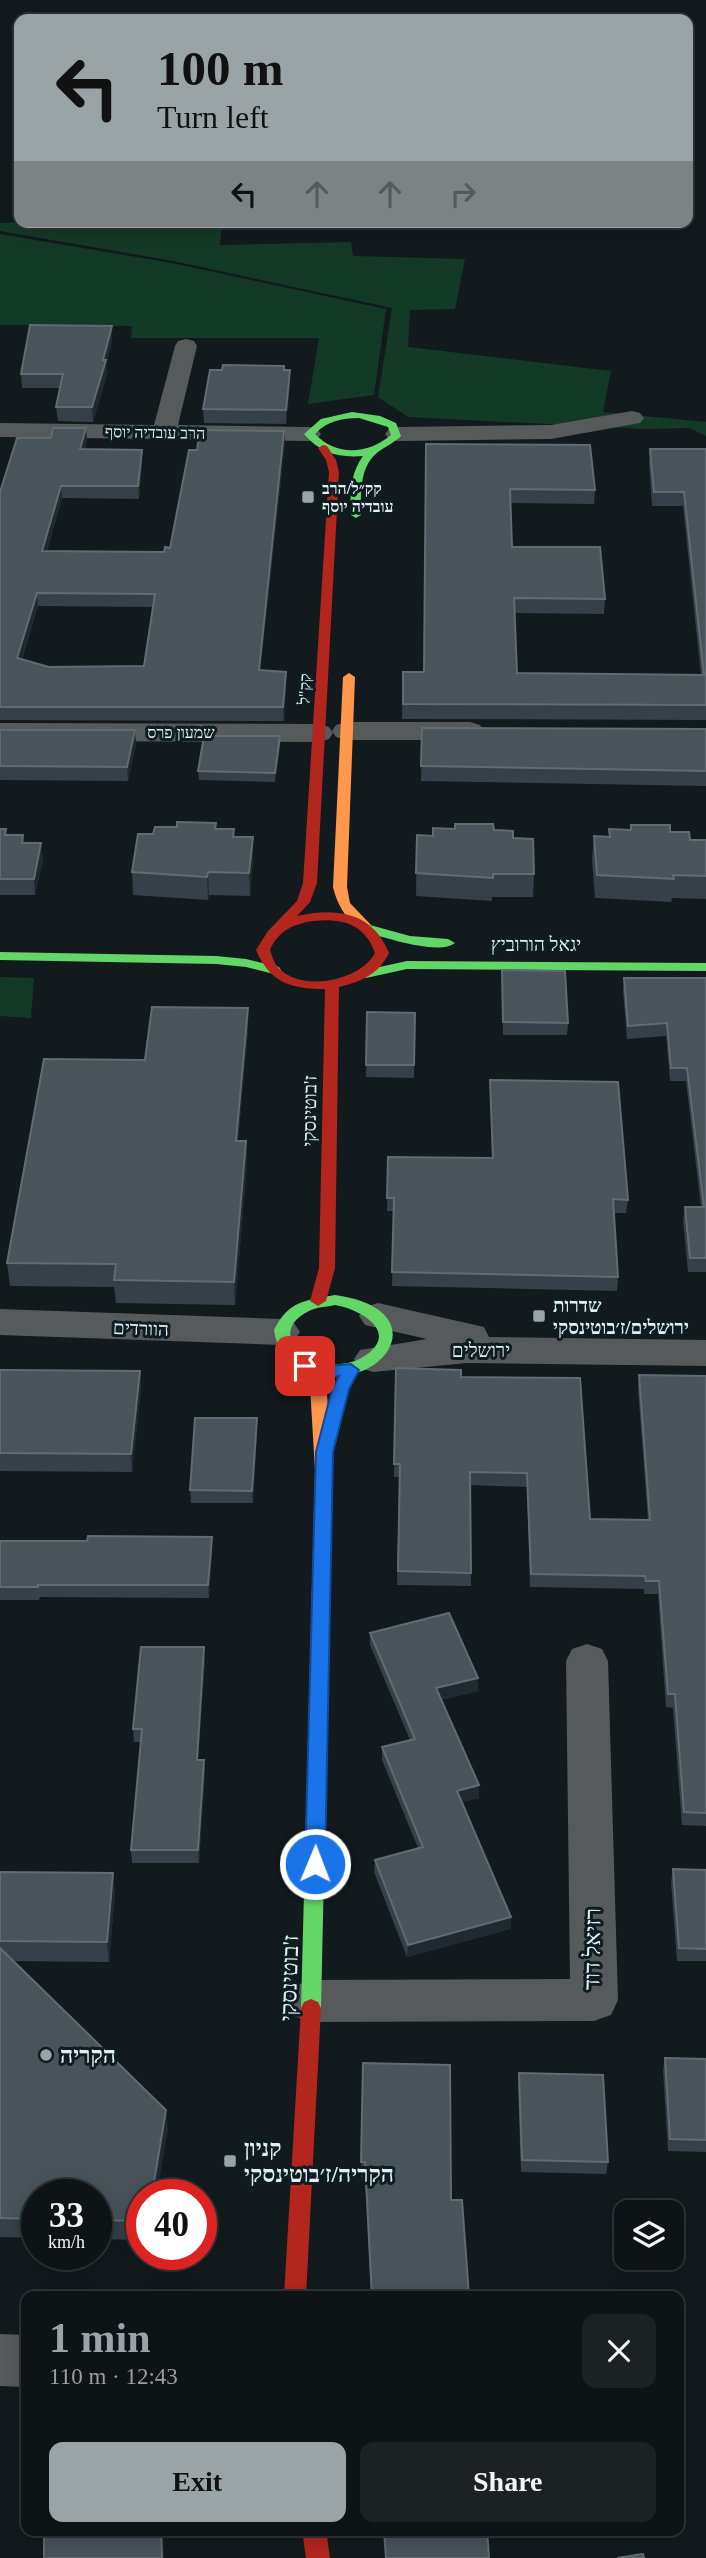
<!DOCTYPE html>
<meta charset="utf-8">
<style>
:root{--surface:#0e1416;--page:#1c2123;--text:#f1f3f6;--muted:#9b9ea1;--line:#2e3335;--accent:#9aa4a7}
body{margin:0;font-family:"Times New Roman","Noto Sans Hebrew",serif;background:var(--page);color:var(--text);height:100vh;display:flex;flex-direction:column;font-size:26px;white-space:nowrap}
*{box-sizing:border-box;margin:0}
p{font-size:23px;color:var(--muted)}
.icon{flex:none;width:38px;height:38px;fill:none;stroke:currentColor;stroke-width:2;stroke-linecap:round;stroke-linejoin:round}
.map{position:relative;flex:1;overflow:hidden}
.side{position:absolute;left:21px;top:2291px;width:663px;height:245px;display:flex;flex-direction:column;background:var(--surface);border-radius:14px;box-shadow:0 4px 18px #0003,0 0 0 2px var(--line)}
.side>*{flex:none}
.guide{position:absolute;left:14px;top:14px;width:679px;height:214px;border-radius:14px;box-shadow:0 4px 18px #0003,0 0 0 2px var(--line);background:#9aa4a7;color:#111;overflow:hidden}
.tools{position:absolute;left:614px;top:2200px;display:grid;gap:14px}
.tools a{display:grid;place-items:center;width:70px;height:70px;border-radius:14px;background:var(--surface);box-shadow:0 4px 18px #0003,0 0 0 2px var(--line);font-size:35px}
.speed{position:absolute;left:21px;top:2179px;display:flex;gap:14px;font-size:35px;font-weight:700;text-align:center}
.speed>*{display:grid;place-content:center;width:91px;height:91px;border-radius:50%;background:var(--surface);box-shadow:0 4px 18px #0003,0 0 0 2px var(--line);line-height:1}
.speed small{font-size:18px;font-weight:400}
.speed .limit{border:10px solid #d22;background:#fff;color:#111}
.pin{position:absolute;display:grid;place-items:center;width:60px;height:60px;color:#fff;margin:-30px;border-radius:14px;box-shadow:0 4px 10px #0006}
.me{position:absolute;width:77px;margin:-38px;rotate:1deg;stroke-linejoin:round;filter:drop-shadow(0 0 5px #0008)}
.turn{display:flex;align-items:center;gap:24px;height:147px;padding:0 28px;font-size:32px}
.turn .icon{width:91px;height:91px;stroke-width:2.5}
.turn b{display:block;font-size:49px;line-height:60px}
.lanes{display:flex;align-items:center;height:66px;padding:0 28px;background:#0003;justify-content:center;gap:35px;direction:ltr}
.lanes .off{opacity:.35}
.round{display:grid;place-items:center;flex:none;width:74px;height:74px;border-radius:14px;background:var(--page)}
.head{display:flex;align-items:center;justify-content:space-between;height:119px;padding:0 28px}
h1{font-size:42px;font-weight:700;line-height:52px;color:var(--accent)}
.button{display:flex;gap:14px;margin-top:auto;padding:14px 28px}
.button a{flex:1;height:80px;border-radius:14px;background:var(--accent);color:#111;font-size:28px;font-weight:700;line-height:80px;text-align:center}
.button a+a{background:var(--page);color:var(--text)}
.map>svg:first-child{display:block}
</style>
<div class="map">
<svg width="706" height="2558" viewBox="0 0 706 2558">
<rect width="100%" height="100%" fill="#121a1d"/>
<!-- green -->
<path fill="#133a27" d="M222,222L220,245L351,242L353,256L465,259L455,309L410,310L408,347L611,371L603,412L706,422V436L689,428L646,429L408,417L378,397L392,308L173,261L0,231V223L26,222Z
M0,234L172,263L386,309L374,395L308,404L319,338H131L132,326L0,325Z
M0,977L34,978L31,1018L0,1016Z"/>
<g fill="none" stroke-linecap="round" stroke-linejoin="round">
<!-- street -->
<path fill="#575a5a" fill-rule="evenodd" d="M186,339L194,341L197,346L178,425L309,427L317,429L321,434L317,439L309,441L0,437V423L154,425L175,346L178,341Z
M632,411L640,413L644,418L640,423L551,439L397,441L389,439L385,434L389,429L397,427L551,425Z
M346,722H470L480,725L484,731L480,737L470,740H346L336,737L332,731L336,725Z
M0,723L319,724L329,727L333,733L329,739L319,742L0,741Z
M378,1303L484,1327L489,1337L706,1340V1366L467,1363L373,1372L360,1368L354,1359L360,1350L427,1339L365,1325L359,1316L365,1307Z
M0,1309L281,1319L294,1323L300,1332L294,1341L281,1345L0,1335Z
M587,1644L602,1649L608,1661L618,2000L611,2015L594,2021L311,2022L294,2016L287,2001L294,1986L311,1980L570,1979L566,1661L572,1649Z
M0,2334L26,2335V2387L0,2386Z"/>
<!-- fast -->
<path fill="#63d668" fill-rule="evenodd" d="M352,412L380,416L396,423L401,436C394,443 386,446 378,452C359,467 361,493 361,515L356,518L351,515C350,493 350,474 363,456C339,458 320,453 304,434L321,419ZM359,418L388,427L391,435C367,455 336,456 315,434C327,421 342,418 359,418Z
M370,925L410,936L448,939L455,943C439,956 384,937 365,932L363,929Z
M0,952L216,956L246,959L279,967L281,970L274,974L246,967L216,964L0,960Z
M407,961L706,963V971L407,969L366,978L359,974L361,971Z
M335,1295C443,1310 380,1400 304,1370C286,1363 276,1348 274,1330C288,1301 306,1300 335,1295ZM335,1305C359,1309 400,1331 366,1355C325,1384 257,1337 309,1311C316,1307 327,1307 335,1305Z
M324,1464L330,1466L333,1470L321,2008L318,2014L311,2017L304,2014L301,2008L315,1470L318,1466Z"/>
<!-- slow -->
<path fill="#ff974d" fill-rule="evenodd" d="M349,673L355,677L347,887L350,903L371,925L364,929C347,923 337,904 333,887L343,677Z
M317,1364L325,1370L333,1470L330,1474H318L315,1470L309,1370Z"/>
<!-- jam -->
<path fill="#b3261e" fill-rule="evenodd" d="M323,445L327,446L336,460L339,472L317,883L310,902L297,916C336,907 373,912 389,953C378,975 362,981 339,987L335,1268L326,1301L318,1306L310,1301L319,1268L325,989C291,989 270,983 256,950L268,931L297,901L303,883L329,472L326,460L318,448ZM313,921C342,918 365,924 375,953C360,982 298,993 277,966C273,961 272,955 270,950C278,931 293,924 313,921Z
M311,1999L318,2002L321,2008L306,2296H284L301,2008L304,2002Z
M302,2530H326L330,2558H306Z"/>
</g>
<!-- wall -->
<path fill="#354048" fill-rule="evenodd" d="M112,340L106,366L107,374L93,422L58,421L56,407L60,388H22L21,374Z
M284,370H290V384L286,424L204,423L203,409Z
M86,428L87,441L85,449L142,462L139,499L62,498L47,551L164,552L170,548L197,450L284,431L285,443L260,670L286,686L284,721L0,720V492L51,438ZM38,606L153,607L144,666L49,667L22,659Z
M426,444L595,490L594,504L510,503L512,547L605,599L604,614L515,613L517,673L701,675L683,506H652L649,463L650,449H706V720L402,719L403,672H424Z
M422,728L706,729V786L421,781Z
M0,730L136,744L128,781L0,780Z
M280,736V745L275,782L199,780L198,771Z
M0,829L6,835H23L24,843L43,859L35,895H0Z
M216,829L234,837H253V860L250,896L209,895L208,900L133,895L132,872L153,834Z
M609,829L670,832L690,840H706V899L672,898L671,902L595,898L592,859L594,836L609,837Z
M494,830L513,838L534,874L533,897H492V901L416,896L417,835L433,836Z
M502,970L568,1023L567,1035H503Z
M624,978H706V1272H688L683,1220L685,1207H701L686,1081H670L666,1036L627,1039L623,991Z
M367,1012L415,1013L414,1078L366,1077Z
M248,1030L238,1141H246L247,1164L235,1305L116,1303L114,1287L10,1286L7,1263L145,1060Z
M490,1080L628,1200L626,1213H614L618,1277L617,1291L392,1286L394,1211H387L388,1157L492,1158Z
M396,1368L461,1377L590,1519L648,1520L638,1389L639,1375L706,1376V1826L682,1825L673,1708L666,1707L658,1594H644V1589L530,1587L527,1487L470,1485L471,1586L397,1585L399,1477H394Z
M0,1370L141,1388L132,1472L0,1471Z
M257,1431L253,1503H191L190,1490Z
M212,1537V1550L209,1598L40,1597L39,1600H0V1541H87Z
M370,1633L478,1678V1691L441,1700L479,1785V1798L462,1802L511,1917L510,1929L407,1957L374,1872L375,1860L418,1848L382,1760V1747L410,1740L370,1645Z
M205,1660L198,1760H204L205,1773L199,1863H132L131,1850L141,1742H134L133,1729Z
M673,1869L706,1870V1961H677L671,1882Z
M0,1872L113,1873L115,1893L109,1962L13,1961L168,2129L142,2194V2240L96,2239V2194H37V2238L0,2237Z
M665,2058L706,2059V2152L668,2151L663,2070Z
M363,2063L469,2296H371L365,2177H361Z
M519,2073L608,2162L606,2174L521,2172L518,2085Z"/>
<!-- shaded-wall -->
<path fill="#1f292f" d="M112,326V340L106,366L107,374L93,422L92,407Z
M290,370V384L286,424V410Z
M86,428L87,441L81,462L80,449Z
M284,431L285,443L259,684V670Z
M142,450V462L139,499L138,486Z
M61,486L62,498L43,564L42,551Z
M37,593L38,606L18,671L17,658Z
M286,672V686L284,721L283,707Z
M135,730L136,744L128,781L127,767Z
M280,736V745L275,782V773Z
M253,837V860L250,896L249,873Z
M41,843L43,859L35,895L34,879Z
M208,872L209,895L208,900L207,877Z
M248,1008V1030L236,1163V1141Z
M246,1141L247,1164L235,1305L234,1282Z
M140,1371L141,1388L132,1472L131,1454Z
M257,1418V1431L253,1503L252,1491Z
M212,1537V1550L209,1598L208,1585Z
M204,1647L205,1660L197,1773V1760Z
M478,1678V1691L436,1701V1688Z
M204,1760L205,1773L199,1863L198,1850Z
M479,1785V1798L457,1803V1791Z
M113,1873L115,1893L109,1962L107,1942Z
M511,1917L510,1929L407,1957L408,1945Z
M166,2110L168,2129L157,2194H152Z
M161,2530H163L164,2558H162Z"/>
<!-- building -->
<path fill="#48535a" stroke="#606b72" stroke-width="2" fill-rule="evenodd" d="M30,325L112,326L103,360H106L92,407H56L63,374H21Z
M223,365L284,366V370H290L286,410L203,409L210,370H222Z
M53,428H86L80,449L142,450L138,486H61L42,551L164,552L165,547L170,548L189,450H197L200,430L284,431L259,670L286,672L283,707H0V492L17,438H51ZM37,593L155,594L144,666L49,667L17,658Z
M426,444L590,445L595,490L510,489L512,547H600L605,599L514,598L517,673L704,675L684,492H654L650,449H706V705L403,704V672H424Z
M422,728L706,729V771L421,766Z
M0,730H135L127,767L0,766Z
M204,736H280L275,773L198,771Z
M177,822L216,823L215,829H234L233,837H253L249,873L208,872L207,877L132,872L138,834H153L155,827H177Z
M455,824H493L494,830L513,831V838L533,839L534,874H493V878L416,873L417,835L433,836V828L455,829Z
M631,825H670V832H689L690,840H706V876L673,875L674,879L597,875L594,836L610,837L609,829L631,830Z
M0,829H6L5,835H23L22,843H41L34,879H0Z
M502,970L565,971L568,1023L503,1022Z
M624,978H706V1258H690L685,1207H704L687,1068H671L667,1023L628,1026Z
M152,1007L248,1008L236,1141H246L234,1282L114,1280L116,1264L7,1263L44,1059L145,1060Z
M367,1012L415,1013L414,1065H366Z
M490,1080L618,1082L628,1200L613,1199L618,1277L392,1272L394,1198H387L388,1157L493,1158Z
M396,1368L461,1370V1377L580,1378L590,1519L650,1520L639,1375L706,1376V1813L684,1812L675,1694H668L659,1581H646L645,1576L531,1574L527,1473L470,1472L471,1573L398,1571L400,1464H394Z
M0,1370L140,1371L131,1454L0,1453Z
M195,1418H257L252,1491L190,1490Z
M88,1536L212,1537L208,1585H38V1587H0V1541H87Z
M449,1613L478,1678L436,1688L479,1785L457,1791L511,1917L408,1945L375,1860L423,1847L382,1747L415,1739L370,1633Z
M141,1647H204L197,1760H204L198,1850H131L142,1729H133Z
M673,1869L706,1870V1949L679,1948Z
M0,1872L113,1873L107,1942L0,1941Z
M0,1948L166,2110L152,2194H142V2221L96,2220V2194H37V2219L0,2218Z
M665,2058L706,2059V2140L670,2139Z
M363,2063L450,2065L451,2200H462L469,2296H372L365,2162H361Z
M519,2073L603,2075L608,2162L522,2160Z
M44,2530H161L162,2558H44Z
M384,2530H487L489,2558H386Z
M643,2554L644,2558H617Z"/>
<!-- route -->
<path fill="#1a73e8" stroke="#114b97" stroke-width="2" d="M305,1360L328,1366L351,1364L359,1370L349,1389L333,1452L325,1864L322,1869L315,1872L308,1869L305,1864L316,1452L332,1389L339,1376L328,1378L299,1370L296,1366L299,1362Z"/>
<!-- markers -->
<g fill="#9aa4a7" stroke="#0e1d21" stroke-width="2.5">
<rect x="301" y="490" width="14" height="14" rx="3.5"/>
<rect x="532" y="1309" width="14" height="14" rx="3.5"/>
<circle cx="46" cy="2055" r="7"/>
<rect x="223" y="2154" width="14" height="14" rx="3.5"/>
</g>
<g text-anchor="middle" stroke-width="6" stroke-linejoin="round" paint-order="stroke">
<!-- far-street labels -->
<g font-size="16" fill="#e4eef1" stroke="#0e1d21">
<text transform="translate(155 432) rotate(1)" y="6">הרב עובדיה יוסף</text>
<text transform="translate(304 689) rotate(-87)" y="6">קק"ל</text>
<text x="181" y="738">שמעון פרס</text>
</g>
<!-- far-poi labels -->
<g font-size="16" font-weight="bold" fill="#e4eef1" stroke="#0e1d21" text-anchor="start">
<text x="322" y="494">קק״ל/הרב<tspan x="322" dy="18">עובדיה יוסף</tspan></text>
</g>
<!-- street labels -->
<g font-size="19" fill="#e4eef1" stroke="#0e1d21">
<text x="536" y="951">יגאל הורוביץ</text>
<text transform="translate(309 1111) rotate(-89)" y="7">ז'בוטינסקי</text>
<text transform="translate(141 1328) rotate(2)" y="7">הוורדים</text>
<text x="481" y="1357">ירושלים</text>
</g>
<!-- poi labels -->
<g font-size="19" font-weight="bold" fill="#e4eef1" stroke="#0e1d21" text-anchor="start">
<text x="553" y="1312">שדרות<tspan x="553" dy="22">ירושלים/ז׳בוטינסקי</tspan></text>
</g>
<!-- near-street labels -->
<g font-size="23" fill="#e4eef1" stroke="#0e1d21">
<text transform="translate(592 1949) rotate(-89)" y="8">רזיאל דוד</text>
<text transform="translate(289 1978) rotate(-88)" y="8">ז'בוטינסקי</text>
</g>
<!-- near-poi labels -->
<g font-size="23" font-weight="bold" fill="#e4eef1" stroke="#0e1d21" text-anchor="start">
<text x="60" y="2063">הקריה</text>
<text x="244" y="2156">קניון<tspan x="244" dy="26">הקריה/ז׳בוטינסקי</tspan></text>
</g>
</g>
</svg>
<div class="tools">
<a><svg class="icon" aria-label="layers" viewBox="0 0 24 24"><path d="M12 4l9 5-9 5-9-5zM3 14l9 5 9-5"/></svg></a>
</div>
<div class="speed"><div>33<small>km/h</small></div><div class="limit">40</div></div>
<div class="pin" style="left:305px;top:1366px;background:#d93025"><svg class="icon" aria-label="arrive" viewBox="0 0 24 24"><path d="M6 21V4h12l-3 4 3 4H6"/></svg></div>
<svg class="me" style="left:315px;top:1864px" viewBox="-20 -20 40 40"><circle r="17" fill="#1a73e8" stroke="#fff" stroke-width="3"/><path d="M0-11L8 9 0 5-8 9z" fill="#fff"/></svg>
<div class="guide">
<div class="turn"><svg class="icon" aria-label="left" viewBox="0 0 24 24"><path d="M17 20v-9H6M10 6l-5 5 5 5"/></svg><div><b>100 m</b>Turn left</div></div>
<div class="lanes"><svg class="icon" aria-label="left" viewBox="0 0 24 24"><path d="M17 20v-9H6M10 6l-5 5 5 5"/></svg><svg class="icon off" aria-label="ahead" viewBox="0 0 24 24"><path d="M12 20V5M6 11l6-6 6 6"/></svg><svg class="icon off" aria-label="ahead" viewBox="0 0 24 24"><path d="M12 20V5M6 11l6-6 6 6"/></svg><svg class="icon off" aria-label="right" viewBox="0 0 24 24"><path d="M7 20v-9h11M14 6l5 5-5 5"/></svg></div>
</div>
<section class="side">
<div class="head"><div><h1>1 min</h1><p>110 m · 12:43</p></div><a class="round"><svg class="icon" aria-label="close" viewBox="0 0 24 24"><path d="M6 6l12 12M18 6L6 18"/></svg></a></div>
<div class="button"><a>Exit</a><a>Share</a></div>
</section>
</div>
